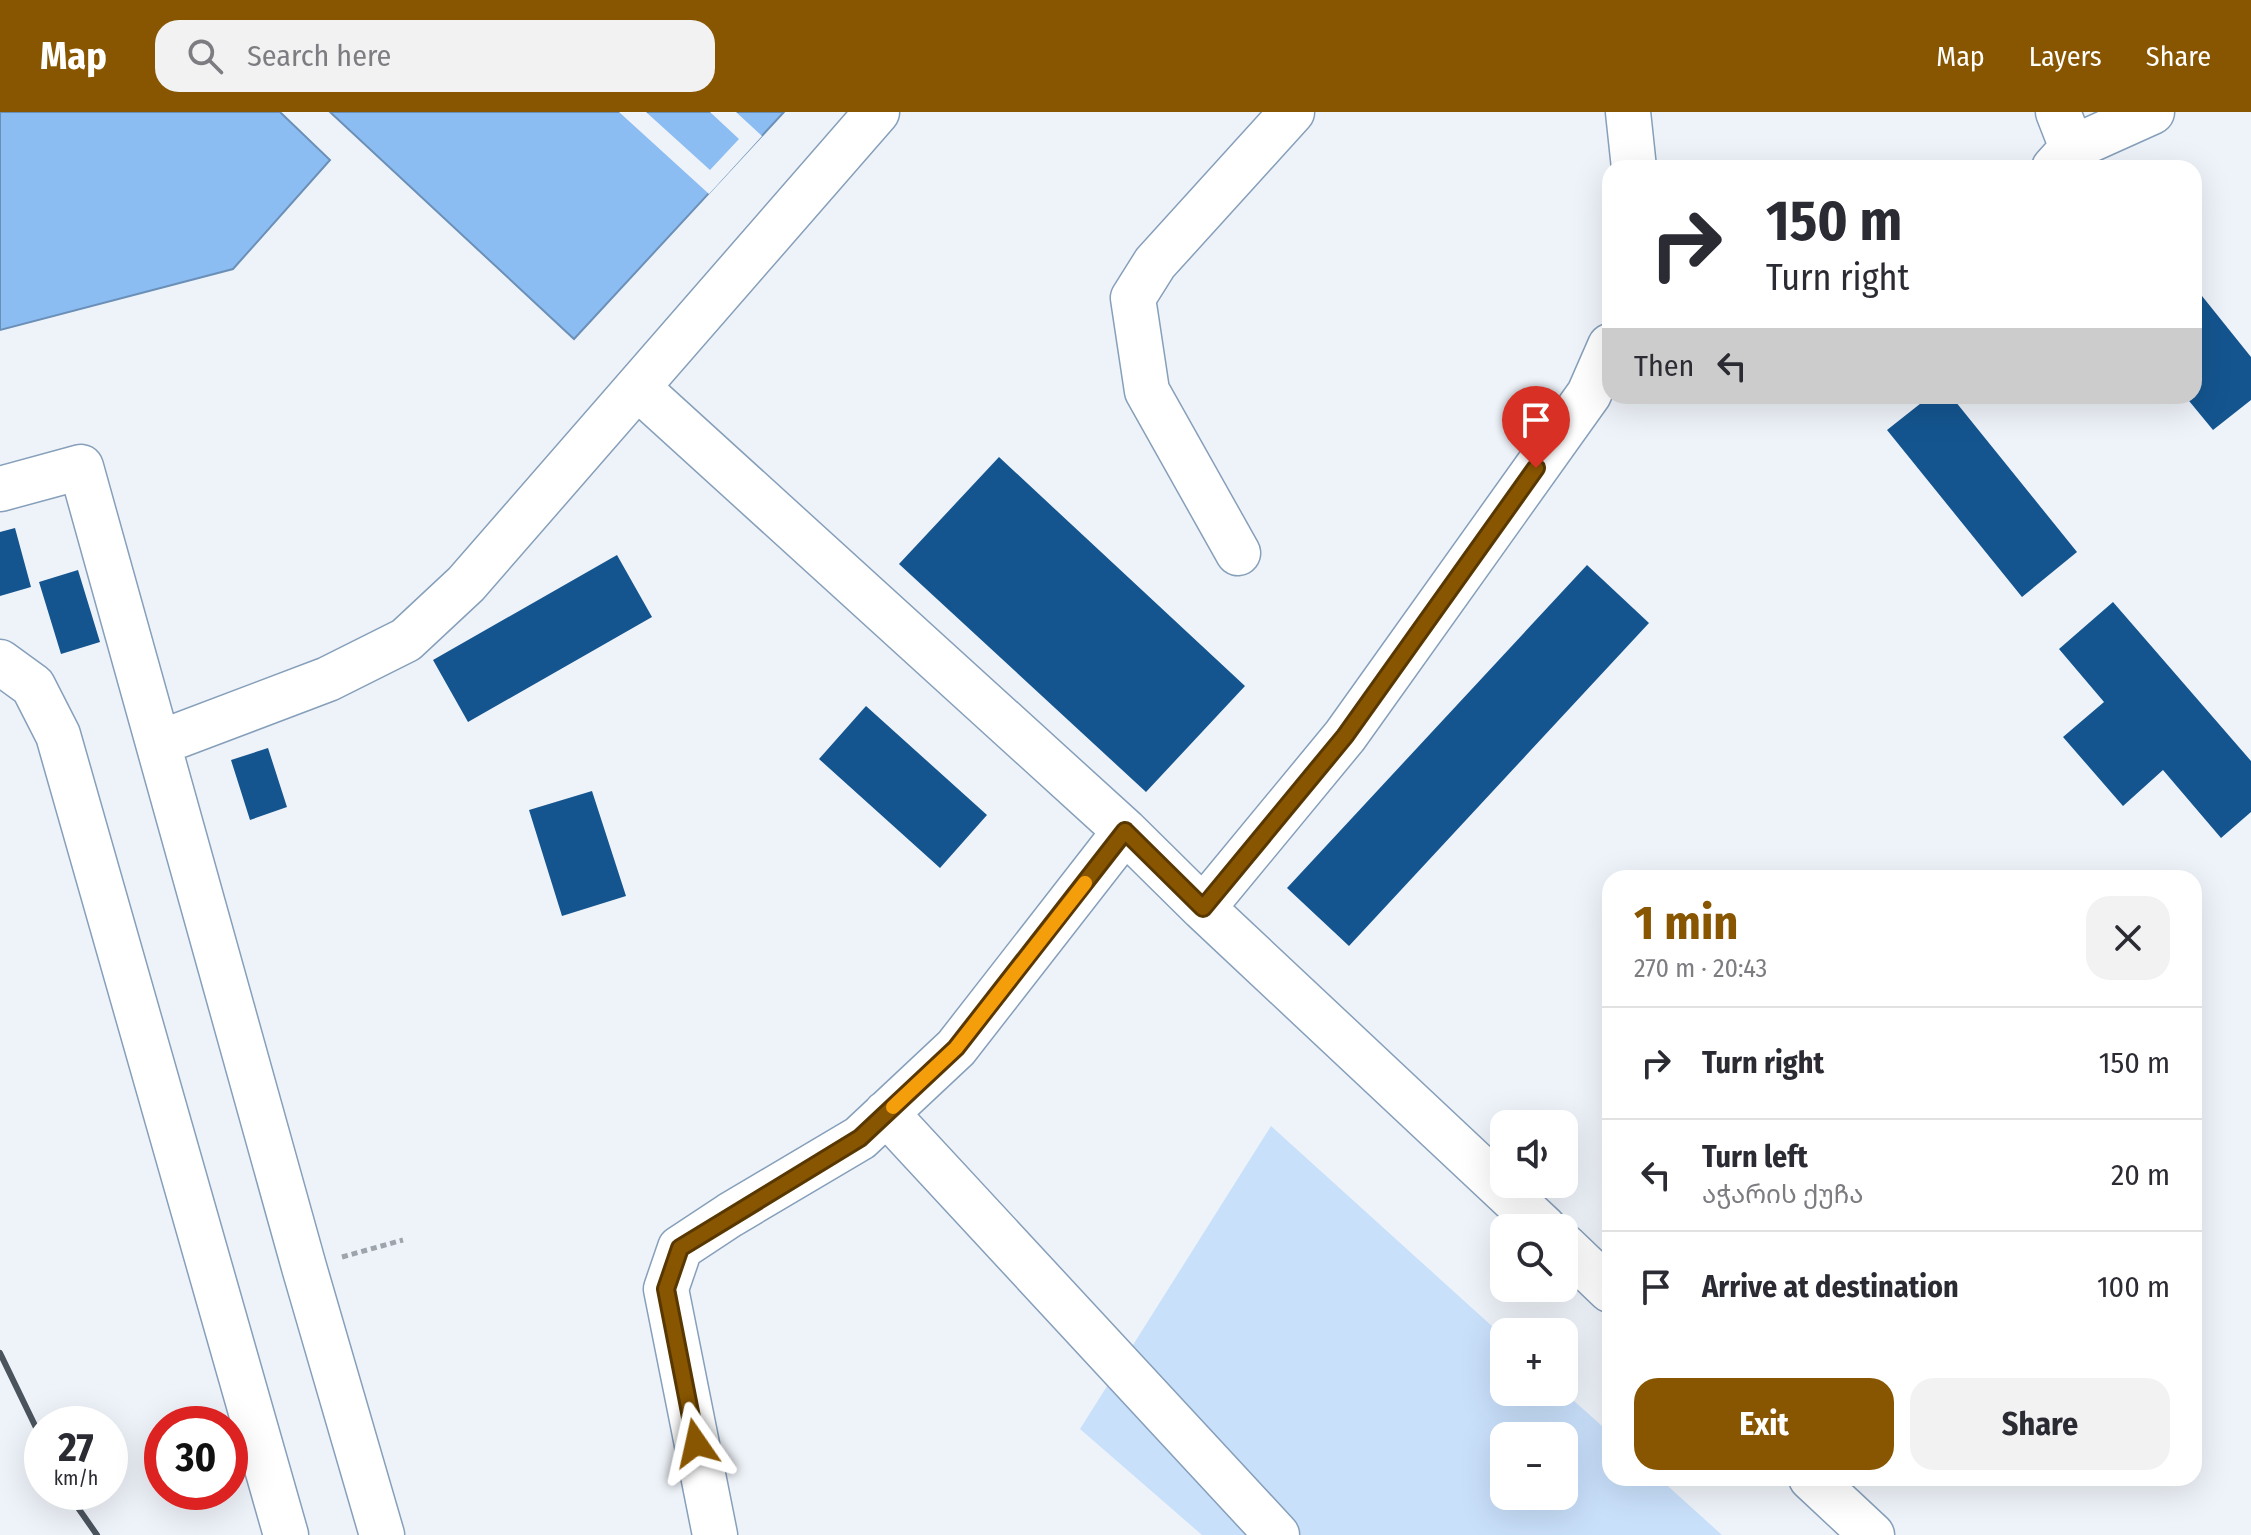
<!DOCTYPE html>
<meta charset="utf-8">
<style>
:root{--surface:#fff;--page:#f2f2f3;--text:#2b2b33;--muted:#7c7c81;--line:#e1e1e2;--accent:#885600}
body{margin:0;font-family:"Fira Sans Condensed","Noto Sans Georgian",sans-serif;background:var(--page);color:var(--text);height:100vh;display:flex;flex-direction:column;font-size:30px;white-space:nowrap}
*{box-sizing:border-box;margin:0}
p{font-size:26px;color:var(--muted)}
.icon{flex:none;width:44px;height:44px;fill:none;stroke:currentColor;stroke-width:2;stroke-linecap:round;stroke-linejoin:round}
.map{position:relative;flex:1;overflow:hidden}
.panel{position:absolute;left:1602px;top:758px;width:600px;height:616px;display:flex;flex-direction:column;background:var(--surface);border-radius:24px;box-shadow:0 8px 32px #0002}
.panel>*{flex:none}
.hud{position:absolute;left:1602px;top:48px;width:600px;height:244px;border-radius:24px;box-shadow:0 8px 32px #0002;background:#fff;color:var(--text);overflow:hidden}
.buttons{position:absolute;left:1490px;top:998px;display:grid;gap:16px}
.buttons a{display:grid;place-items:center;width:88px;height:88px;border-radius:16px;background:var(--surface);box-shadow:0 8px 32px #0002;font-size:40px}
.speed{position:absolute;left:24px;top:1294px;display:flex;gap:16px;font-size:40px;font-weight:700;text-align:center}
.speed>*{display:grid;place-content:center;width:104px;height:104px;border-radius:50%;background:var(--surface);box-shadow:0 8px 32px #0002;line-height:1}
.speed small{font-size:20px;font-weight:400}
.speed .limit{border:12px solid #d22;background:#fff;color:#111}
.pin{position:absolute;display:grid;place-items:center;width:68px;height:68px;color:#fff;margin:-82px -34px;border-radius:50% 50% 50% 0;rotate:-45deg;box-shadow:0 0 8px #0007}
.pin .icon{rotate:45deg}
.me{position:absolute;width:88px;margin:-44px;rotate:349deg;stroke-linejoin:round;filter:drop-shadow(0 0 6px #0008)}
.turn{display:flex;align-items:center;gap:28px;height:168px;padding:0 32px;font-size:36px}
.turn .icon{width:104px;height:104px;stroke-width:2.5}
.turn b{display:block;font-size:56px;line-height:68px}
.then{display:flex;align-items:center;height:76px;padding:0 32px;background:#0003;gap:16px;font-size:30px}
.round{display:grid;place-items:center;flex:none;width:84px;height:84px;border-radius:24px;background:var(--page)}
.headline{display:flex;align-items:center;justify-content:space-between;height:136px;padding:0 32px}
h1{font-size:48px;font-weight:700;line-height:60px;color:var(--accent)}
.action{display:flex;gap:16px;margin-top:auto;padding:16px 32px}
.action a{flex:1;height:92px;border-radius:24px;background:var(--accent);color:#fff;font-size:32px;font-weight:700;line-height:92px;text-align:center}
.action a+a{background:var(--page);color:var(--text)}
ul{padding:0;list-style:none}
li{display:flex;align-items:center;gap:24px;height:112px;padding:0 32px;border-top:2px solid var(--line)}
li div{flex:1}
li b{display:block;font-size:30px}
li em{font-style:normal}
header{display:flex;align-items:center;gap:48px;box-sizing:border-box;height:112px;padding:0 40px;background:var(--accent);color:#fff}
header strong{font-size:38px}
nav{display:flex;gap:44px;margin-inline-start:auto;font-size:28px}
.search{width:560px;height:72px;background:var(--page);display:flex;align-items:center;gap:20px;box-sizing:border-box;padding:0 28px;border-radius:24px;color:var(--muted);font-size:30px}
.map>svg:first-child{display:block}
</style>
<header>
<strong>Map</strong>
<div class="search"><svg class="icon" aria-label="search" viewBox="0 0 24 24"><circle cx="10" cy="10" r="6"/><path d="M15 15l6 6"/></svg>Search here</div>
<nav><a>Map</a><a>Layers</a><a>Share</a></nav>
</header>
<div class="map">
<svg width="2251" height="1423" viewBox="0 0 2251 1423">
<rect width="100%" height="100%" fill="#eef3f9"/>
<!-- green -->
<path fill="#c9e0fb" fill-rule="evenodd" d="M1271,1014L1504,1225V1280H1564L1610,1321V1366H1659L1722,1423H1202L1080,1317ZM1504,1324H1564V1384H1504Z"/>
<!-- water -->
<path fill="#8cbdf2" stroke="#6b90b8" stroke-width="2" d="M0,0H280L330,48L233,157L0,218Z
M330,0H784L574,227Z"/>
<!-- pier -->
<path fill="#eef3f9" d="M619,0H646L710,58L739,27L710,0H736L762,24L709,82Z"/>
<!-- building -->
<path fill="#145590" d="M2194,174L2251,245V288L2213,318L2185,284H2194Z
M1930,284H1951L2077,440L2022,485L1887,318Z
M999,345L1245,574L1146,680L899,452Z
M15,416L31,475L0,484V420Z
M617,443L652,505L468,610L433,548Z
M1587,453L1649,511L1349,834L1287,776Z
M78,458L100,530L61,542L39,470Z
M2113,490L2251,649V700L2221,726L2163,658L2123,694L2063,625L2104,590L2059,537Z
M866,594L987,703L940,756L819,647Z
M268,636L287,695L250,708L231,648Z
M592,679L626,784L562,804L529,698Z"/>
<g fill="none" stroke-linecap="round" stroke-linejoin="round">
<defs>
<path id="minor" d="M1628,0L1634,56
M2058,0L2072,36
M2054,56L2072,36L2152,0
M638,276L1125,719L1203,796L1544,1116
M0,377L81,355L304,1155L382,1423
M1238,441L1147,279L1133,186L1155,151L1292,0
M0,550L33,574L58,623L286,1423
M159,631L328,567L406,528L466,472L877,0
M1203,796L1345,624L1589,282L1610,234
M886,1001L1277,1423
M1564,1134L1610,1178
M1811,1366L1872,1423
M715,1423L666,1177L680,1136L730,1103L860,1026L956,936L1125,719"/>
</defs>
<!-- minor casing -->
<use href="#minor" stroke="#869fba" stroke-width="47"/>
<!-- path -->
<path stroke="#9da4ac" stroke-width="5" stroke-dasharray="6 4" stroke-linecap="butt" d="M342,1145L403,1128"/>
<!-- minor -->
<use href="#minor" stroke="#fff" stroke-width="44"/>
<!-- rail -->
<path stroke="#4b535d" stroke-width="6" d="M0,1241L42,1328
M67,1380L97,1423"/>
</g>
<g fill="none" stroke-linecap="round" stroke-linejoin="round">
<defs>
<path id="route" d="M696,1331L666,1177L680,1136L860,1026L956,936L1125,719L1203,796L1345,624L1536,356"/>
</defs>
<!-- route casing -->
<use href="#route" stroke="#583800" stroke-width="20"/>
<!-- route -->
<use href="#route" stroke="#885600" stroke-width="14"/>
<!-- slow -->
<path stroke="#f59e0b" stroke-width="14" d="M893,995L956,936L1085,771"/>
</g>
</svg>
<div class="buttons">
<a><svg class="icon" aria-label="sound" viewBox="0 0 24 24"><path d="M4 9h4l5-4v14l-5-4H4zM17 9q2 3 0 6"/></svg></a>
<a><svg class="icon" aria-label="search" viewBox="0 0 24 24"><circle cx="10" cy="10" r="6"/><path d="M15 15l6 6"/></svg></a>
<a>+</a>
<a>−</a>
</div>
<div class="speed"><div>27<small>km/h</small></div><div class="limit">30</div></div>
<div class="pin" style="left:1536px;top:356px;background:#d93025"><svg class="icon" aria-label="arrive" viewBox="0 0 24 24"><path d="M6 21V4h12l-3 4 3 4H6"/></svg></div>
<svg class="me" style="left:696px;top:1331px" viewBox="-20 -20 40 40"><path d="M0-17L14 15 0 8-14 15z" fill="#885600" stroke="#fff" stroke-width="4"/></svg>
<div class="hud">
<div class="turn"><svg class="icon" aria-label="right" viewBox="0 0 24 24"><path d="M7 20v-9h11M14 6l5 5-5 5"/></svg><div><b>150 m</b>Turn right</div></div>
<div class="then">Then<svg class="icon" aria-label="left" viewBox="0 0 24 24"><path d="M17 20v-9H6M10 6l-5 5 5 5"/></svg></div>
</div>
<section class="panel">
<div class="headline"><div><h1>1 min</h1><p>270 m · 20:43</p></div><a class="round"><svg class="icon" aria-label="close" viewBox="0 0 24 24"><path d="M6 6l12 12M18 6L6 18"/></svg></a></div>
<ul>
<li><svg class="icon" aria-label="right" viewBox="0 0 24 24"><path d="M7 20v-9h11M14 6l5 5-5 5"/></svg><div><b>Turn right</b></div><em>150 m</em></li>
<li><svg class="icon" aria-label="left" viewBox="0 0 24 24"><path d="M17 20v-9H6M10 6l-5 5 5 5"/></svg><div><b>Turn left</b><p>აჭარის ქუჩა</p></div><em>20 m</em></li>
<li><svg class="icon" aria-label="arrive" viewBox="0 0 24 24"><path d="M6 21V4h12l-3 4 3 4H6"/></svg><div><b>Arrive at destination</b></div><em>100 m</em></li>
</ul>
<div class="action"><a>Exit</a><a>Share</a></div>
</section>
</div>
